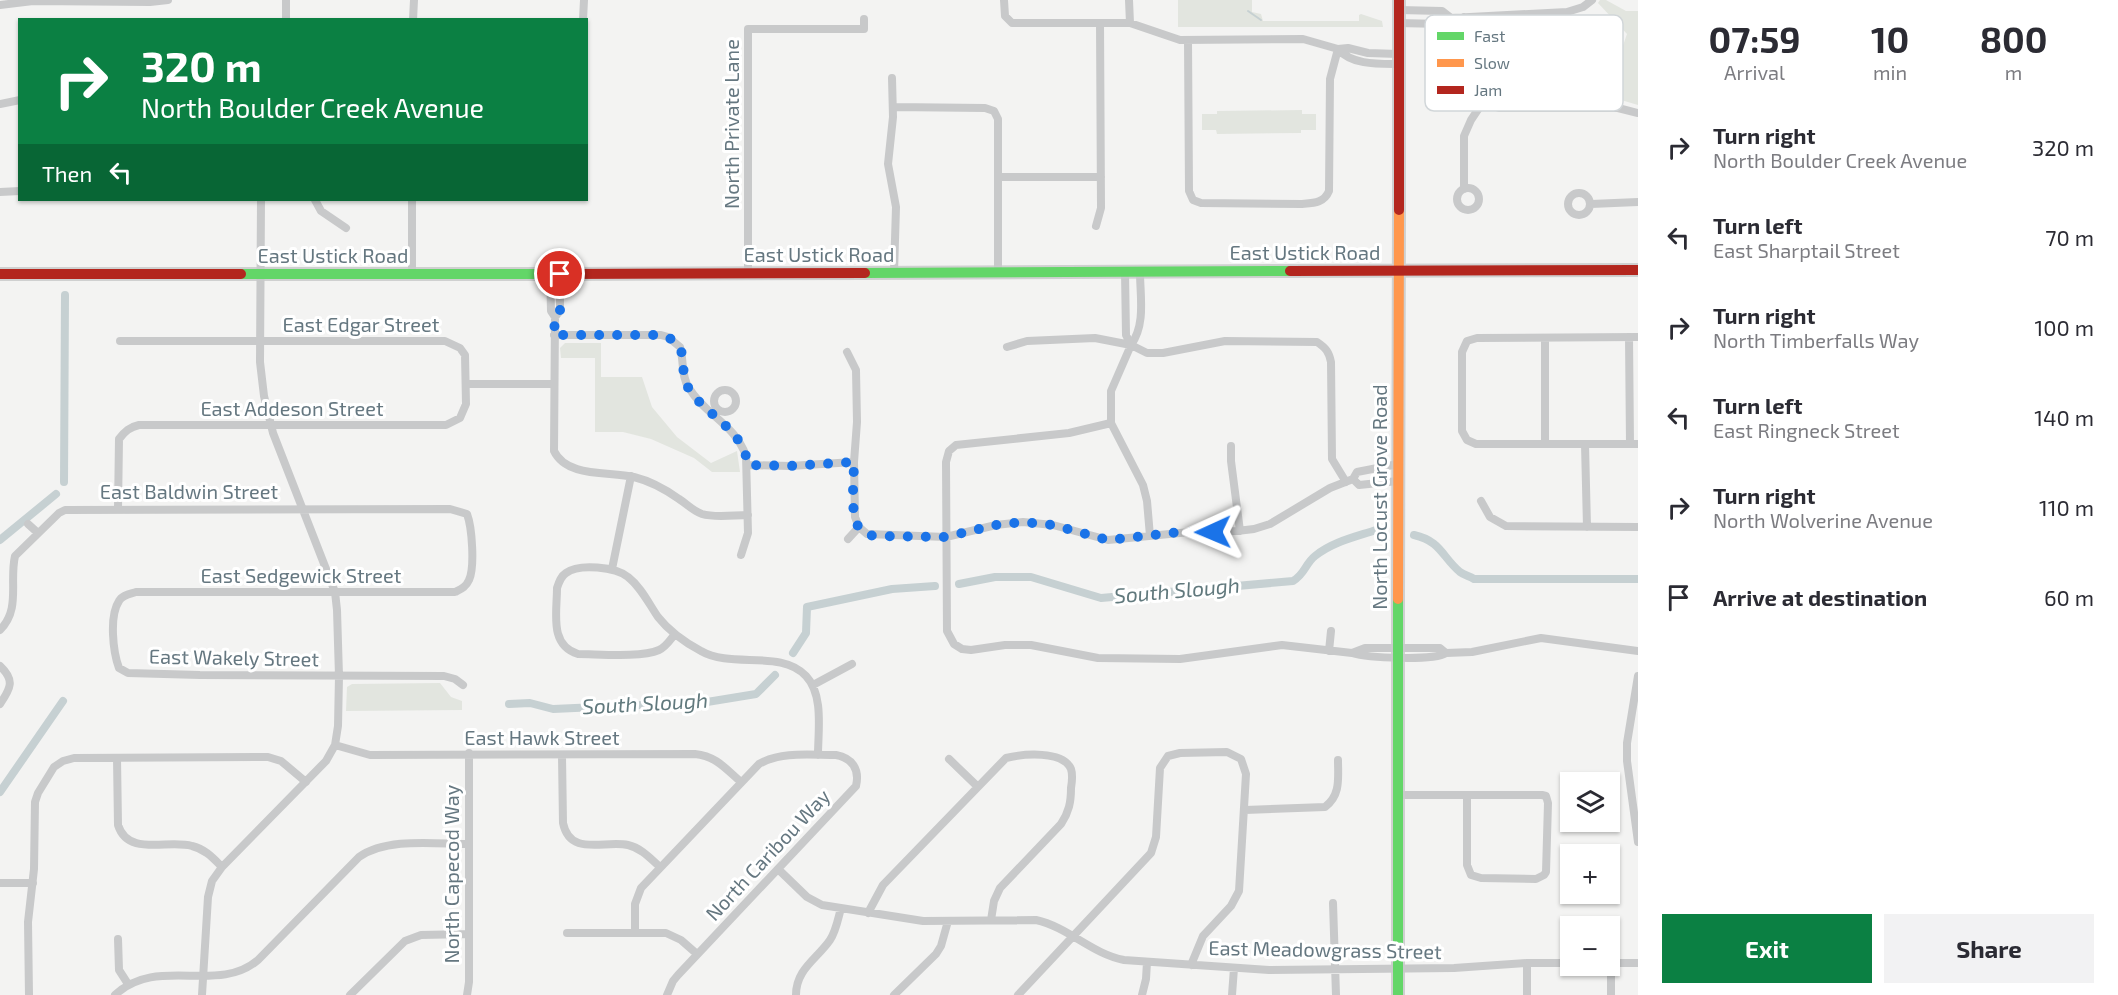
<!DOCTYPE html>
<meta charset="utf-8">
<style>
:root{--surface:#fff;--page:#f2f2f3;--text:#2b2b33;--muted:#7c7c81;--accent:#0b8043}
body{margin:0;font-family:"Exo 2",sans-serif;background:var(--page);color:var(--text);height:100vh;display:flex;flex-direction:column;font-size:22px;white-space:nowrap}
*{box-sizing:border-box;margin:0}
p{font-size:20px;color:var(--muted)}
.icon{flex:none;width:33px;height:33px;fill:none;stroke:currentColor;stroke-width:2;stroke-linecap:round;stroke-linejoin:round}
.map{position:relative;flex:1;overflow:hidden}
.side{display:flex;flex-direction:column;background:var(--surface);width:480px}
.side>*{flex:none}
.guide{position:absolute;left:18px;top:18px;width:570px;height:183px;border-radius:0px;box-shadow:0 2px 4px #0004;background:#0b8043;color:#fff;overflow:hidden}
.buttons{position:absolute;left:1560px;top:772px;display:grid;gap:12px}
.buttons a{display:grid;place-items:center;width:60px;height:60px;border-radius:0px;background:var(--surface);box-shadow:0 2px 4px #0004;font-size:30px}
.pin{position:absolute;display:grid;place-items:center;width:51px;height:51px;color:#fff;margin:-26px;border:3px solid #fff;border-radius:50%;box-shadow:0 2px 6px #0007}
.me{position:absolute;width:66px;margin:-33px;rotate:269deg;stroke-linejoin:round;filter:drop-shadow(0 0 4px #0008)}
.turn{display:flex;align-items:center;gap:21px;height:126px;padding:0 24px;font-size:27px}
.turn .icon{width:78px;height:78px;stroke-width:2.5}
.turn b{display:block;font-size:42px;line-height:51px}
.then{display:flex;align-items:center;height:57px;padding:0 24px;background:#0003;gap:12px;font-size:22px}
.eta{display:flex;justify-content:space-evenly;align-items:center;height:102px;text-align:center}
.eta b{font-size:36px;font-weight:700;line-height:42px}
.cta{display:flex;gap:12px;margin-top:auto;padding:12px 24px}
.cta a{flex:1;height:69px;border-radius:0px;background:var(--accent);color:#fff;font-size:24px;font-weight:700;line-height:69px;text-align:center}
.cta a+a{background:var(--page);color:var(--text)}
ul{padding:0;list-style:none}
li{display:flex;align-items:center;gap:18px;height:90px;padding:0 24px}
li div{flex:1}
li b{display:block;font-size:22px}
li em{font-style:normal}
main{display:flex;flex:1;min-height:0}
.map>svg:first-child{display:block}
</style>
<main>
<div class="map">
<svg width="1638" height="995" viewBox="0 0 1638 995">
<rect width="100%" height="100%" fill="#f3f3f2"/>
<!-- green -->
<path fill="#e2e5df" d="M1178,0H1252V12L1261,14L1263,21H1359V15L1361,14L1382,21L1383,27H1178Z
M1600,0H1606L1626,11H1638V105L1621,100L1620,54L1627,34L1598,3Z
M1302,110V114H1316V130H1301V133L1217,134L1216,130H1202V114H1217V111Z
M565,343H601V377H642L652,407L677,437L711,463L737,451L740,472H712L694,458L651,439L623,432H595V358H561L560,348Z
M440,683L451,697L462,701V710L346,711L347,687L352,684Z"/>
<g fill="none" stroke-linecap="round" stroke-linejoin="round">
<!-- stream -->
<path stroke="#c6d0d2" stroke-width="2" d="M1248,11L1261,20"/>
<!-- canal -->
<path stroke="#c6d0d2" stroke-width="8" d="M64,482L65,295
M1414,535C1441,541 1442,557 1460,572C1464,575 1469,576 1474,579H1638
M0,540L56,494
M959,584L995,577H1031L1101,598L1293,581C1305,574 1305,564 1315,556C1332,542 1355,537 1376,530H1382
M793,653L806,633L807,607L892,589L935,586
M509,704L530,703L553,709L707,702L756,694L775,675
M0,792L63,701"/>
<defs>
<path id="fast" d="M865,273L1290,271
M241,274H560
M1398,995V599"/>
<path id="slow" d="M1398,599L1399,210"/>
<path id="jam" d="M1399,210V0
M1290,271L1638,270
M0,274H241
M560,274L865,273"/>
</defs>
<!-- fast casing -->
<use href="#fast" stroke="#cfd0d0" stroke-width="14"/>
<!-- slow casing -->
<use href="#slow" stroke="#cfd0d0" stroke-width="14"/>
<!-- jam casing -->
<use href="#jam" stroke="#cfd0d0" stroke-width="14"/>
<!-- street -->
<path stroke="#c8c9ca" stroke-width="8" d="M1004,0L1005,16L1012,23H1130L1180,40L1303,39L1338,49L1330,79L1329,191C1324,203 1314,203 1302,204L1201,203L1193,200L1189,191L1188,41
M1129,0L1130,23
M0,5L33,1L150,2L168,0
M1464,17C1463,53 1454,96 1499,108H1618L1638,113
M1451,18L1567,12L1583,7L1592,0
M286,20V0
M413,20L414,0
M583,20L584,0
M1398,23L1442,24L1451,18L1442,11L1399,10
M1398,54L1368,53L1348,48L1338,49C1352,65 1377,64 1398,64
M892,78L893,117L888,164L896,207L894,273
M0,104L20,100
M893,107L985,108L994,111L998,119V273
M999,177H1101
M1457 199a11 11 0 1 1 22 0a11 11 0 1 1-22 0Z
M1464,189V136L1471,120L1483,102
M0,192L20,191
M1568 204a11 11 0 1 1 22 0a11 11 0 1 1-22 0Z
M315,200L321,211L346,228
M412,200V274
M1591,204L1638,202
M1096,226L1101,208L1100,23
M1125,272L1126,335L1131,345C1146,324 1140,296 1140,272
M550,274L551,311L555,317L560,311V274
M748,274V29H864V19
M555,317L554,451C567,478 609,471 634,477C650,481 665,489 679,499C687,504 693,511 702,514C715,518 734,515 748,515
M554,335H661L668,337L680,347C684,360 681,377 689,388C705,415 735,424 746,456L748,533L741,555
M1629,337L1630,444
M1638,337L1477,338L1467,341L1462,352V431L1467,440L1476,444H1638
M1545,338V443
M1131,345L1111,391V423L1143,485L1147,501L1150,536
M1007,347L1027,341L1095,338L1131,345L1147,353H1163L1225,341L1317,342C1326,348 1329,352 1331,362L1332,459L1346,482
M847,352L856,370L857,422L854,462L855,517L859,527L867,534L946,537L996,525L1023,522L1053,525L1108,540L1190,532L1237,531L1254,529L1270,524L1330,488L1353,479
M466,384H554
M714 401a11 11 0 1 1 22 0a11 11 0 1 1-22 0Z
M1111,423L1069,433L956,445L949,451L946,462L947,631L954,644L962,649L971,650L1005,645H1031L1098,658L1180,659L1282,645L1352,653
M1585,444L1587,527
M1231,446V461L1240,531
M1398,464L1357,472L1353,479L1359,485L1398,481
M748,465L790,466L854,462
M1481,501L1490,517L1506,526L1638,527
M118,509L119,439C125,431 130,427 139,425H446L460,418L466,404L465,355L460,348L445,341H120
M28,524L38,533
M848,539L859,527
M612,569L631,476
M0,630C21,609 9,582 15,556L59,513L65,510L450,509L467,514C472,527 475,567 469,580C466,587 461,589 455,592H136C130,594 122,595 119,601C109,616 113,652 119,668L128,673L200,675L444,676L455,679L463,685
M675,634C670,640 666,647 659,650C641,658 598,654 578,654C549,645 557,613 557,588C559,582 561,576 566,573C579,563 616,567 628,577C641,587 649,604 658,617C669,631 686,643 701,651C732,669 781,649 806,676C824,695 818,731 818,755
M1365,648H1440L1446,653C1433,661 1368,658 1352,653Z
M1329,651L1331,631
M1446,653L1472,652L1541,638L1638,651
M0,666C15,680 11,688 0,704
M1638,676L1627,743V761L1638,842
M813,685L852,664
M335,745L370,755L695,754C716,756 726,769 741,782
M562,756L563,823C570,857 604,840 628,845C641,848 650,858 660,867
M117,758L118,825C128,857 168,839 192,846C205,849 213,858 222,867
M949,759L977,786
M1398,795H1542L1546,796L1548,803L1546,872L1544,875L1536,879L1481,878L1471,875L1467,865V795
M1245,810L1325,807C1341,795 1338,778 1338,760
M778,869L807,897L822,905L923,921L1036,920C1068,927 1092,954 1124,960L1269,970L1454,968L1527,963H1570
M0,883H33
M1333,903L1336,995
M868,913L883,885L1006,758C1023,754 1063,750 1071,769C1073,775 1072,782 1071,788C1071,802 1069,812 1061,824L1000,888L994,901L991,920
M567,933H666L681,940L697,954
M635,933V904L641,888L759,764C781,751 811,755 836,755C852,758 860,769 856,786L678,975L673,981L667,995
M118,939L119,970L128,984
M1527,963V995
M1610,963H1638
M1611,963V995
M29,995L28,922L34,869L35,802L38,793L54,767L63,761L74,758L268,757L281,761L306,782
M115,995C157,955 217,995 258,960L359,857C387,837 436,844 469,844
M202,995L208,897L212,881L222,867L326,761L335,745L338,726L339,676L337,610L335,592L273,433L264,396L260,362L261,200
M350,995L405,941L421,935L469,934
M467,995L469,982V753
M796,995C796,969 817,959 830,940C836,931 838,919 841,908
M894,995L936,954L941,946L948,921
M1018,995L1151,853L1156,837L1160,768L1168,756L1180,753L1227,752L1241,759L1246,774L1239,891L1231,906L1203,936L1191,965
M1142,995L1146,979L1147,962
M1232,995L1234,968"/>
<!-- fast -->
<use href="#fast" stroke="#63d668" stroke-width="10"/>
<!-- slow -->
<use href="#slow" stroke="#ff974d" stroke-width="10"/>
<!-- jam -->
<use href="#jam" stroke="#b3261e" stroke-width="10"/>
</g>
<g fill="none" stroke-linecap="round" stroke-linejoin="round">
<!-- route -->
<path stroke="#1a73e8" stroke-width="10" stroke-dasharray="0 18" d="M560,274V311L555,317L554,335H662C694,346 676,368 689,389C708,418 742,427 748,465L790,466L854,462C854,478 850,514 858,526C862,533 868,535 875,536L946,537L996,525L1023,522L1053,525L1108,540L1181,532H1213"/>
</g>
<g text-anchor="middle" stroke-width="6" stroke-linejoin="round" paint-order="stroke">
<!-- street labels -->
<g font-size="20" fill="#657780" stroke="#fff">
<text transform="translate(732 124) rotate(-90)" y="7">North Private Lane</text>
<text x="1305" y="260">East Ustick Road</text>
<text x="819" y="262">East Ustick Road</text>
<text x="333" y="263">East Ustick Road</text>
<text x="361" y="332">East Edgar Street</text>
<text x="292" y="416">East Addeson Street</text>
<text x="189" y="499">East Baldwin Street</text>
<text transform="translate(1380 497) rotate(-90)" y="7">North Locust Grove Road</text>
<text x="301" y="583">East Sedgewick Street</text>
<text transform="translate(234 658) rotate(1)" y="7">East Wakely Street</text>
<text x="542" y="745">East Hawk Street</text>
<text transform="translate(768 855) rotate(-47)" y="7">North Caribou Way</text>
<text transform="translate(452 874) rotate(-90)" y="7">North Capecod Way</text>
<text transform="translate(1325 950) rotate(1)" y="7">East Meadowgrass Street</text>
</g>
<!-- water labels -->
<g font-size="21" font-style="italic" fill="#61797d" stroke="#fff">
<text transform="translate(1177 591) rotate(-5)" y="7">South Slough</text>
<text transform="translate(645 704) rotate(-3)" y="7">South Slough</text>
</g>
</g>
<!-- legend -->
<rect x="1425" y="15" width="198" height="96" rx="9" fill="#fff" stroke="#d1d6d9" stroke-width="1.5"/>
<rect x="1437" y="32" width="27" height="8" fill="#63d668"/>
<rect x="1437" y="59" width="27" height="8" fill="#ff974d"/>
<rect x="1437" y="86" width="27" height="8" fill="#b3261e"/>
<g font-size="16" fill="#657780">
<text x="1474" y="42">Fast</text>
<text x="1474" y="69">Slow</text>
<text x="1474" y="96">Jam</text>
</g>
</svg>
<div class="buttons">
<a><svg class="icon" aria-label="layers" viewBox="0 0 24 24"><path d="M12 4l9 5-9 5-9-5zM3 14l9 5 9-5"/></svg></a>
<a>+</a>
<a>−</a>
</div>
<div class="pin" style="left:560px;top:274px;background:#d93025"><svg class="icon" aria-label="arrive" viewBox="0 0 24 24"><path d="M6 21V4h12l-3 4 3 4H6"/></svg></div>
<svg class="me" style="left:1213px;top:532px" viewBox="-20 -20 40 40"><path d="M0-17L14 15 0 8-14 15z" fill="#1a73e8" stroke="#fff" stroke-width="4"/></svg>
<div class="guide">
<div class="turn"><svg class="icon" aria-label="right" viewBox="0 0 24 24"><path d="M7 20v-9h11M14 6l5 5-5 5"/></svg><div><b>320 m</b>North Boulder Creek Avenue</div></div>
<div class="then">Then<svg class="icon" aria-label="left" viewBox="0 0 24 24"><path d="M17 20v-9H6M10 6l-5 5 5 5"/></svg></div>
</div>
</div>
<section class="side">
<div class="eta">
<div><b>07:59</b><p>Arrival</p></div>
<div><b>10</b><p>min</p></div>
<div><b>800</b><p>m</p></div>
</div>
<ul>
<li><svg class="icon" aria-label="right" viewBox="0 0 24 24"><path d="M7 20v-9h11M14 6l5 5-5 5"/></svg><div><b>Turn right</b><p>North Boulder Creek Avenue</p></div><em>320 m</em></li>
<li><svg class="icon" aria-label="left" viewBox="0 0 24 24"><path d="M17 20v-9H6M10 6l-5 5 5 5"/></svg><div><b>Turn left</b><p>East Sharptail Street</p></div><em>70 m</em></li>
<li><svg class="icon" aria-label="right" viewBox="0 0 24 24"><path d="M7 20v-9h11M14 6l5 5-5 5"/></svg><div><b>Turn right</b><p>North Timberfalls Way</p></div><em>100 m</em></li>
<li><svg class="icon" aria-label="left" viewBox="0 0 24 24"><path d="M17 20v-9H6M10 6l-5 5 5 5"/></svg><div><b>Turn left</b><p>East Ringneck Street</p></div><em>140 m</em></li>
<li><svg class="icon" aria-label="right" viewBox="0 0 24 24"><path d="M7 20v-9h11M14 6l5 5-5 5"/></svg><div><b>Turn right</b><p>North Wolverine Avenue</p></div><em>110 m</em></li>
<li><svg class="icon" aria-label="arrive" viewBox="0 0 24 24"><path d="M6 21V4h12l-3 4 3 4H6"/></svg><div><b>Arrive at destination</b></div><em>60 m</em></li>
</ul>
<div class="cta"><a>Exit</a><a>Share</a></div>
</section>
</main>
